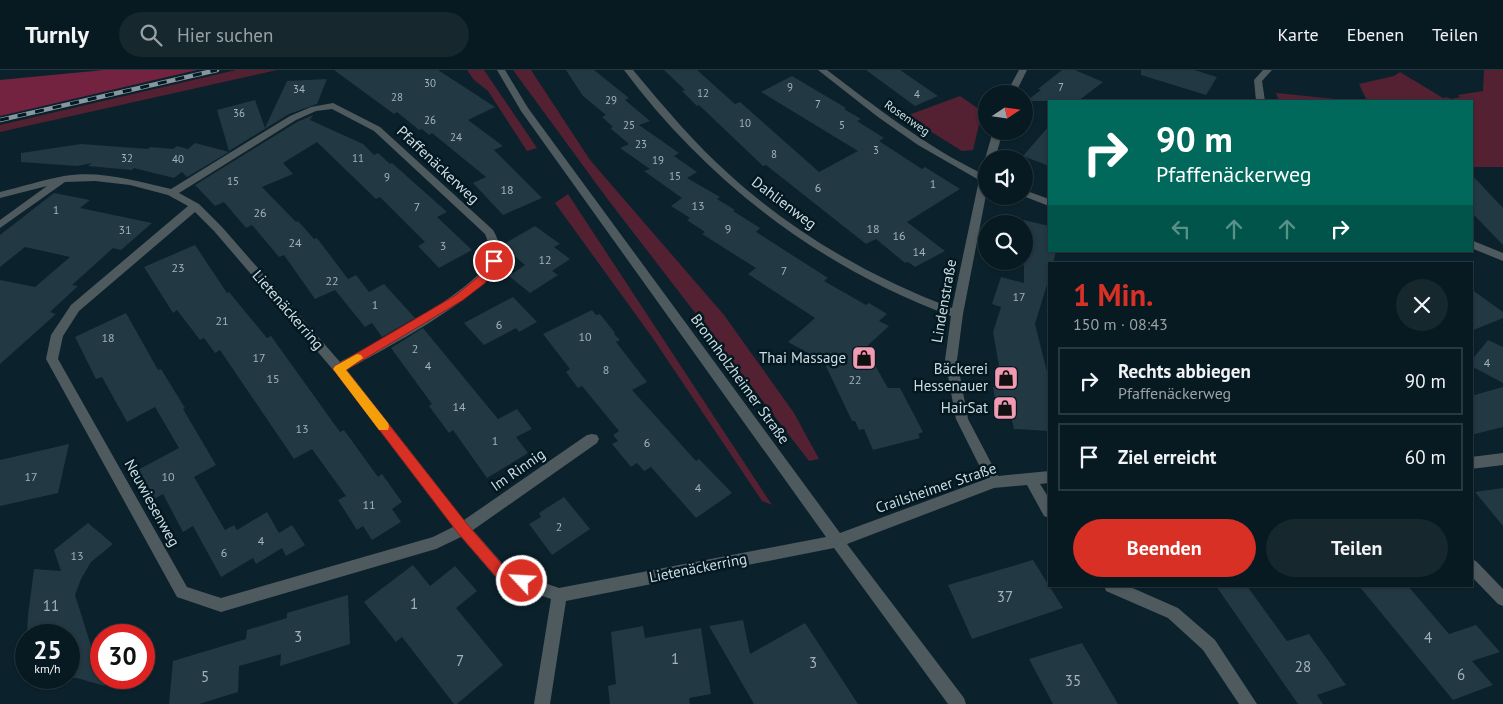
<!DOCTYPE html>
<html lang="de">
<meta charset="utf-8">
<style>
:root{--surface:#081a21;--page:#16272e;--text:#f1f3f6;--muted:#98a1a5;--line:#29383f;--accent:#d93025}
body{margin:0;font-family:"PT Sans",sans-serif;background:var(--page);color:var(--text);height:100vh;display:flex;flex-direction:column;font-size:19px;white-space:nowrap}
*{box-sizing:border-box;margin:0}
p{font-size:16px;color:var(--muted)}
.icon{flex:none;width:28px;height:28px;fill:none;stroke:currentColor;stroke-width:2;stroke-linecap:round;stroke-linejoin:round}
.map{position:relative;flex:1;overflow:hidden}
.side{position:absolute;left:1048px;top:192px;width:425px;height:325px;display:flex;flex-direction:column;background:var(--surface);border-radius:0px;box-shadow:0 1px 4px #0004,0 0 0 1px var(--line)}
.side>*{flex:none}
.guide{position:absolute;left:1048px;top:30px;width:425px;height:152px;border-radius:0px;box-shadow:0 1px 4px #0004,0 0 0 1px var(--line);background:#00695c;color:#fff;overflow:hidden}
.needle{width:32px;rotate:77deg}
.fabs{position:absolute;left:978px;top:15px;display:grid;gap:10px}
.fabs a{display:grid;place-items:center;width:55px;height:55px;border-radius:50%;background:var(--surface);box-shadow:0 1px 4px #0004,0 0 0 1px var(--line);font-size:25px}
.speed{position:absolute;left:15px;top:554px;display:flex;gap:10px;font-size:25px;font-weight:700;text-align:center}
.speed>*{display:grid;place-content:center;width:65px;height:65px;border-radius:50%;background:var(--surface);box-shadow:0 1px 4px #0004,0 0 0 1px var(--line);line-height:1}
.speed small{font-size:12px;font-weight:400}
.speed .limit{border:8px solid #d22;background:#fff;color:#111}
.pin{position:absolute;display:grid;place-items:center;width:42px;height:42px;color:#fff;margin:-21px;border:2px solid #fff;border-radius:50%;box-shadow:0 1px 5px #0007}
.me{position:absolute;width:55px;margin:-28px;rotate:295deg;stroke-linejoin:round;filter:drop-shadow(0 0 4px #0008)}
.turn{display:flex;align-items:center;gap:18px;height:105px;padding:0 25px;font-size:22px}
.turn .icon{width:65px;height:65px;stroke-width:2.5}
.turn b{display:block;font-size:35px;line-height:42px}
.lanes{display:flex;align-items:center;height:48px;padding:0 25px;background:#0003;justify-content:center;gap:25px;direction:ltr}
.lanes .off{opacity:.35}
.round{display:grid;place-items:center;flex:none;width:52px;height:52px;border-radius:26px;background:var(--page)}
.overview{display:flex;align-items:center;justify-content:space-between;height:85px;padding:0 25px}
h1{font-size:30px;font-weight:700;line-height:38px;color:var(--accent)}
.action{display:flex;gap:10px;margin-top:auto;padding:10px 25px}
.action a{flex:1;height:58px;border-radius:30px;background:var(--accent);color:#fff;font-size:20px;font-weight:700;line-height:58px;text-align:center}
.action a+a{background:var(--page);color:var(--text)}
ul{padding:0;list-style:none}
li{display:flex;align-items:center;gap:15px;height:68px;margin:0 10px 8px;padding:0 15px;border:2px solid var(--line);border-radius:0px}
li div{flex:1}
li b{display:block;font-size:19px}
li em{font-style:normal}
header{display:flex;align-items:center;gap:30px;box-sizing:border-box;height:70px;padding:0 25px;background:var(--surface);border-bottom:1px solid var(--line)}
header strong{font-size:24px}
nav{display:flex;gap:28px;margin-inline-start:auto;font-size:18px}
.search{width:350px;height:45px;background:var(--page);display:flex;align-items:center;gap:12px;box-sizing:border-box;padding:0 18px;border-radius:28px;color:var(--muted);font-size:19px}
.map>svg:first-child{display:block}
</style>
<header>
<strong>Turnly</strong>
<div class="search"><svg class="icon" aria-label="search" viewBox="0 0 24 24"><circle cx="10" cy="10" r="6"/><path d="M15 15l6 6"/></svg>Hier suchen</div>
<nav><a>Karte</a><a>Ebenen</a><a>Teilen</a></nav>
</header>
<div class="map">
<svg width="1503" height="634" viewBox="0 0 1503 634">
<rect width="100%" height="100%" fill="#0b222c"/>
<!-- green -->
<path fill="#532132" d="M236,0H277L0,62V55Z
M467,0H484L537,78L527,81L488,21L474,10Z
M513,0H531L590,90L724,245L794,343L819,389L809,391L606,127Z
M1484,0H1503V97H1471V31H1367L1359,14L1394,6L1400,2L1443,28L1447,27L1451,29L1460,27L1458,25L1483,21Z
M1276,23L1356,31H1279Z
M960,26L986,44L981,46L973,80L962,81L906,46Z
M568,124L772,435L762,431L652,267L555,133Z"/>
<!-- forest -->
<path fill="#732340" d="M104,0H197L0,46V10Z"/>
<!-- building -->
<path fill="#223843" d="M334,0H438L495,37L468,50L503,76L494,80L542,128L503,145L473,113L486,107L432,63L429,65L422,59L419,60L397,42L394,44Z
M566,0H594L629,28L625,30L650,51L639,55L679,83L674,86L697,102L687,108L720,127L717,129L735,140L733,141L760,158L756,162L828,208L824,211L866,235L869,233L887,244L879,251L889,256L865,278L888,318H900L923,362L918,364L920,368L873,380L864,359L859,360L855,351H852L824,292L788,272L815,248L748,204L756,198L702,164L705,162L687,150L690,148L671,136L682,128L644,101L650,99L620,78L629,74L610,58L613,57L602,47L606,45L583,26Z
M664,0H697L735,34L740,32L819,102L858,81L761,22L792,6L846,38L844,39L861,49L857,51L884,68L879,71L922,99L925,97L960,119L907,152L945,181L915,197L908,192L905,193L876,169L866,174L766,95L763,96L699,35L697,36L682,21L685,20Z
M866,0H900L938,26L915,36Z
M1062,0H1075L1103,12L1078,31H1026L1041,20L1038,19Z
M1141,0H1194L1217,7L1206,25L1141,5Z
M327,9L317,34L289,44L229,81L217,40L255,30L265,58L287,11Z
M313,45L310,50L363,74L374,85L378,83L390,94L392,93L447,142L437,147L472,180L439,198L418,176L425,172L380,127L376,129L317,72L283,93L293,104L262,117L296,152L298,151L314,169L317,168L348,209L356,205L369,222L384,214L415,248L382,267L372,253L365,257L335,220L315,229L284,185L279,187L252,155L246,158L224,132L215,136L195,115L297,52Z
M1049,56V96L1023,86Z
M195,73L229,82L187,107L182,102L174,108L134,98L132,100L88,96L92,93L77,96L21,92V83L81,74L148,79L150,77L173,79L177,76L188,79Z
M1471,104L1503,138V175L1471,142Z
M54,123L90,130L80,138L152,153L121,180L113,178L72,215L78,216L50,242L56,244L0,294V210L35,217L70,187L25,177L0,197V165Z
M1024,150L1049,156V181H1056L1053,194H1049V208L1035,254L1049,310V361L1014,359L1011,346H998L993,317L1003,318L993,262L1001,237L992,234L1001,207L1024,213Z
M535,156L560,174L554,177L570,189L552,201L558,205L530,223L509,206L525,195L502,175Z
M195,175L227,223L229,222L267,268L271,266L340,362L344,360L378,407L382,404L402,432L392,439L401,452L372,470L363,456L357,460L338,430L346,426L312,379L294,389L220,280L215,283L204,268L200,270L177,240L173,243L144,197Z
M1471,219L1503,242V248L1471,261Z
M513,227L537,252L519,262L516,258L484,275L464,253Z
M592,240L596,245L600,244L615,263L614,264L620,270L616,272L647,312L632,320L696,391L699,389L732,423L696,448L651,397L644,401L637,393L631,397L612,374L618,371L613,365L619,361L582,316L578,318L566,302L570,299L543,264Z
M126,243L158,300L161,299L185,338L183,339L216,395L194,407L225,460L234,455L237,460L267,442L279,463L292,455L305,475L286,486L282,478L256,494L253,488L221,507L193,456L183,462L163,424L149,432L134,402L179,378L155,337L127,352L102,307L96,309L75,267Z
M423,258L498,349L517,339L532,359L516,367L528,383L487,408L453,360L449,363L429,336L432,334L391,278Z
M1488,270L1503,277V313L1471,296V291Z
M1503,317V357L1471,365V326Z
M69,374L58,423L0,436V390Z
M1503,418V456L1475,422Z
M564,427L590,459L552,485L529,454L541,447L539,443Z
M88,453L113,474L91,492L81,509L75,525L94,585L101,576V608L105,616L77,608H69V565H27L28,545L34,499L61,501L54,480Z
M1033,490L1063,538L972,569L948,515Z
M413,495L430,516L455,496L477,521L456,538L503,595L457,634H454L402,567L396,572L364,532Z
M1216,516H1247L1287,571L1309,564L1346,615L1317,625L1323,634H1298Z
M1359,516H1408L1449,564L1476,555L1500,582L1472,591L1493,615L1453,630Z
M348,525L350,574L280,596L281,584L239,596L238,622L199,634H169L173,591L246,569L247,560L287,548V543Z
M743,550L750,584L805,553L858,634H754L709,556Z
M643,556L645,568L701,558L711,624L689,628L690,634H610L608,616L616,614L611,562Z
M1082,573L1118,634H1053L1029,589Z"/>
<g fill="none" stroke-linecap="round" stroke-linejoin="round">
<!-- minor -->
<path fill="#4f5a5f" fill-rule="evenodd" d="M497,0H505L528,38L840,463L986,409L956,349L945,290L951,246C819,197 708,112 624,0H633C664,37 695,74 731,106C795,164 872,208 952,238L979,110L918,75L878,47L818,0H827C876,37 925,76 981,103L983,99L986,98V125L963,244L957,290L968,349L998,406L1049,401V413L1040,414L1049,428V448L1044,446L1027,415L994,418L847,474L964,628L966,634H948L834,478L566,531L550,634H534L551,529L498,510L461,467L436,479L221,542L177,527L46,289L51,265L71,235L188,136L168,125L130,115L95,111L65,112L0,158V150L47,116L0,128V122C21,117 42,110 64,106C100,100 136,111 171,119L290,46L311,37L333,33L380,57L493,160C498,169 504,182 499,192C481,230 385,278 347,300L464,450L587,365L592,364L597,365L599,369L597,373L473,460L508,500L559,518L826,467L521,41ZM332,39L374,61L485,164C488,172 492,182 489,190C477,220 371,275 340,292L222,157L199,134L179,123L296,50L316,41ZM195,142L214,161L335,302L453,457L433,467L221,528L187,517L58,289L63,266L79,241Z
M1019,0H1027L1015,24H1006Z
M1263,0H1272L1262,11L1265,31H1256L1254,10Z
M993,61H1003L995,89H986V91L985,89Z
M1024,120L1049,129V136L1023,126Z
M1471,170L1503,183V191L1471,178Z
M1503,383V395L1471,399V387Z
M1471,489L1476,491L1503,519V536L1498,534L1471,506Z
M1104,516H1128L1178,538L1215,570L1257,634H1239L1203,580L1168,548L1106,521Z"/>
<defs>
<path id="rail" d="M0,50L217,0"/>
</defs>
<!-- rail casing -->
<use href="#rail" stroke="#87979f" stroke-width="4.5"/>
<!-- rail -->
<use href="#rail" stroke="#031922" stroke-width="3" stroke-dasharray="9" stroke-linecap="butt"/>
</g>
<!-- route -->
<path fill="#d93025" stroke="#8d1f18" d="M494,188L499,191L485,213L463,230L346,300L467,454L507,500L526,507L528,511L526,516L522,518L498,509L458,463L333,299L335,296L456,225L477,208L490,189Z"/>
<!-- slow -->
<path fill="#f59e0b" d="M357,284L361,285L363,288L346,300L388,353L389,356L388,360H379L333,299L335,296Z"/>
<!-- icons -->
<defs>
<symbol id="shop-square" viewBox="-11 -11 22 22"><rect x="-9" y="-9" width="18" height="18" rx="4" fill="#f19ab2" stroke="#031922"/><path d="M-5-2.5h2.3a2.7 3.5 0 0 1 5.4 0H5L5.5 6h-11ZM-1.5-2.5h3a1.5 2.3 0 0 0-3 0Z" fill="#111"/></symbol>
</defs>
<g fill-rule="evenodd">
<use href="#shop-square" x="850" y="274" width="28" height="28"/>
<use href="#shop-square" x="992" y="294" width="28" height="28"/>
<use href="#shop-square" x="991" y="324" width="28" height="28"/>
</g>
<g text-anchor="middle" stroke-width="5" stroke-linejoin="round" paint-order="stroke">
<!-- far-number labels -->
<g font-size="11" fill="#a4b3ba">
<text x="430" y="17">30</text>
<text x="790" y="21">9</text>
<text x="1061" y="21">7</text>
<text x="299" y="23">34</text>
<text x="703" y="27">12</text>
<text x="917" y="28">4</text>
<text x="397" y="31">28</text>
<text x="611" y="34">29</text>
<text x="818" y="38">7</text>
<text x="239" y="47">36</text>
<text x="430" y="54">26</text>
<text x="745" y="57">10</text>
<text x="629" y="59">25</text>
<text x="842" y="59">5</text>
<text x="456" y="71">24</text>
<text x="641" y="78">23</text>
<text x="876" y="84">3</text>
<text x="774" y="88">8</text>
<text x="127" y="92">32</text>
<text x="358" y="92">11</text>
<text x="178" y="93">40</text>
<text x="658" y="94">19</text>
<text x="675" y="110">15</text>
<text x="387" y="111">9</text>
<text x="233" y="115">15</text>
</g>
<!-- far-street labels -->
<g font-size="12" fill="#cfdce2" stroke="#031922">
<text transform="translate(907 48) rotate(35)" y="4">Rosenweg</text>
</g>
<!-- number labels -->
<g font-size="12" fill="#a4b3ba">
<text x="933" y="118">1</text>
<text x="818" y="122">6</text>
<text x="507" y="124">18</text>
<text x="698" y="140">13</text>
<text x="417" y="141">7</text>
<text x="56" y="144">1</text>
<text x="260" y="147">26</text>
<text x="728" y="163">9</text>
<text x="873" y="163">18</text>
<text x="125" y="164">31</text>
<text x="899" y="170">16</text>
<text x="295" y="177">24</text>
<text x="443" y="180">3</text>
<text x="919" y="186">14</text>
<text x="545" y="194">12</text>
<text x="178" y="202">23</text>
<text x="784" y="205">7</text>
<text x="332" y="215">22</text>
<text x="1019" y="231">17</text>
<text x="375" y="239">1</text>
<text x="222" y="255">21</text>
<text x="499" y="259">6</text>
<text x="585" y="271">10</text>
<text x="108" y="272">18</text>
<text x="415" y="283">2</text>
<text x="259" y="292">17</text>
<text x="1487" y="297">4</text>
<text x="428" y="300">4</text>
<text x="606" y="304">8</text>
<text x="273" y="313">15</text>
<text x="855" y="314">22</text>
<text x="459" y="341">14</text>
<text x="302" y="363">13</text>
<text x="495" y="375">1</text>
<text x="647" y="377">6</text>
<text x="31" y="411">17</text>
<text x="168" y="411">10</text>
<text x="698" y="422">4</text>
<text x="369" y="439">11</text>
<text x="559" y="461">2</text>
<text x="261" y="475">4</text>
<text x="224" y="487">6</text>
<text x="77" y="490">13</text>
</g>
<!-- street labels -->
<g font-size="15" fill="#cfdce2" stroke="#031922">
<text transform="translate(438 95) rotate(43)" y="5">Pfaffenäckerweg</text>
<text transform="translate(784 133) rotate(37)" y="5">Dahlienweg</text>
<text transform="translate(944 231) rotate(-80)" y="5">Lindenstraße</text>
<text transform="translate(288 240) rotate(49)" y="5">Lietenäckerring</text>
<text transform="translate(740 309) rotate(54)" y="5">Bronnholzheimer Straße</text>
<text transform="translate(518 400) rotate(-35)" y="5">Im Rinnig</text>
<text transform="translate(936 418) rotate(-19)" y="5">Crailsheimer Straße</text>
<text transform="translate(152 433) rotate(61)" y="5">Neuwiesenweg</text>
<text transform="translate(698 498) rotate(-11)" y="5">Lietenäckerring</text>
</g>
<!-- poi labels -->
<g font-size="15" fill="#cfdce2" stroke="#031922" text-anchor="end">
<text x="846" y="293">Thai Massage</text>
<text x="988" y="304">Bäckerei<tspan x="988" dy="17">Hessenauer</tspan></text>
<text x="988" y="343">HairSat</text>
</g>
<!-- near-number labels -->
<g font-size="15" fill="#a4b3ba">
<text x="1005" y="532">37</text>
<text x="414" y="539">1</text>
<text x="51" y="541">11</text>
<text x="298" y="572">3</text>
<text x="1428" y="573">4</text>
<text x="675" y="594">1</text>
<text x="460" y="596">7</text>
<text x="813" y="598">3</text>
<text x="1303" y="602">28</text>
<text x="1461" y="610">6</text>
<text x="205" y="612">5</text>
<text x="1073" y="616">35</text>
</g>
</g>
</svg>
<div class="fabs">
<a><svg class="needle" viewBox="-14 -14 28 28"><path d="M0-13l5 13h-10z" fill="#e53935"/><path d="M0 13l5-13h-10z" fill="#98a1a5"/></svg></a>
<a><svg class="icon" aria-label="sound" viewBox="0 0 24 24"><path d="M4 9h4l5-4v14l-5-4H4zM17 9q2 3 0 6"/></svg></a>
<a><svg class="icon" aria-label="search" viewBox="0 0 24 24"><circle cx="10" cy="10" r="6"/><path d="M15 15l6 6"/></svg></a>
</div>
<div class="speed"><div>25<small>km/h</small></div><div class="limit">30</div></div>
<div class="pin" style="left:494px;top:191px;background:#d93025"><svg class="icon" aria-label="arrive" viewBox="0 0 24 24"><path d="M6 21V4h12l-3 4 3 4H6"/></svg></div>
<svg class="me" style="left:522px;top:511px" viewBox="-20 -20 40 40"><circle r="17" fill="#d93025" stroke="#fff" stroke-width="3"/><path d="M0-11L8 9 0 5-8 9z" fill="#fff"/></svg>
<div class="guide">
<div class="turn"><svg class="icon" aria-label="right" viewBox="0 0 24 24"><path d="M7 20v-9h11M14 6l5 5-5 5"/></svg><div><b>90 m</b>Pfaffenäckerweg</div></div>
<div class="lanes"><svg class="icon off" aria-label="left" viewBox="0 0 24 24"><path d="M17 20v-9H6M10 6l-5 5 5 5"/></svg><svg class="icon off" aria-label="ahead" viewBox="0 0 24 24"><path d="M12 20V5M6 11l6-6 6 6"/></svg><svg class="icon off" aria-label="ahead" viewBox="0 0 24 24"><path d="M12 20V5M6 11l6-6 6 6"/></svg><svg class="icon" aria-label="right" viewBox="0 0 24 24"><path d="M7 20v-9h11M14 6l5 5-5 5"/></svg></div>
</div>
<section class="side">
<div class="overview"><div><h1>1 Min.</h1><p>150 m · 08:43</p></div><a class="round"><svg class="icon" aria-label="close" viewBox="0 0 24 24"><path d="M6 6l12 12M18 6L6 18"/></svg></a></div>
<ul>
<li><svg class="icon" aria-label="right" viewBox="0 0 24 24"><path d="M7 20v-9h11M14 6l5 5-5 5"/></svg><div><b>Rechts abbiegen</b><p>Pfaffenäckerweg</p></div><em>90 m</em></li>
<li><svg class="icon" aria-label="arrive" viewBox="0 0 24 24"><path d="M6 21V4h12l-3 4 3 4H6"/></svg><div><b>Ziel erreicht</b></div><em>60 m</em></li>
</ul>
<div class="action"><a>Beenden</a><a>Teilen</a></div>
</section>
</div>
